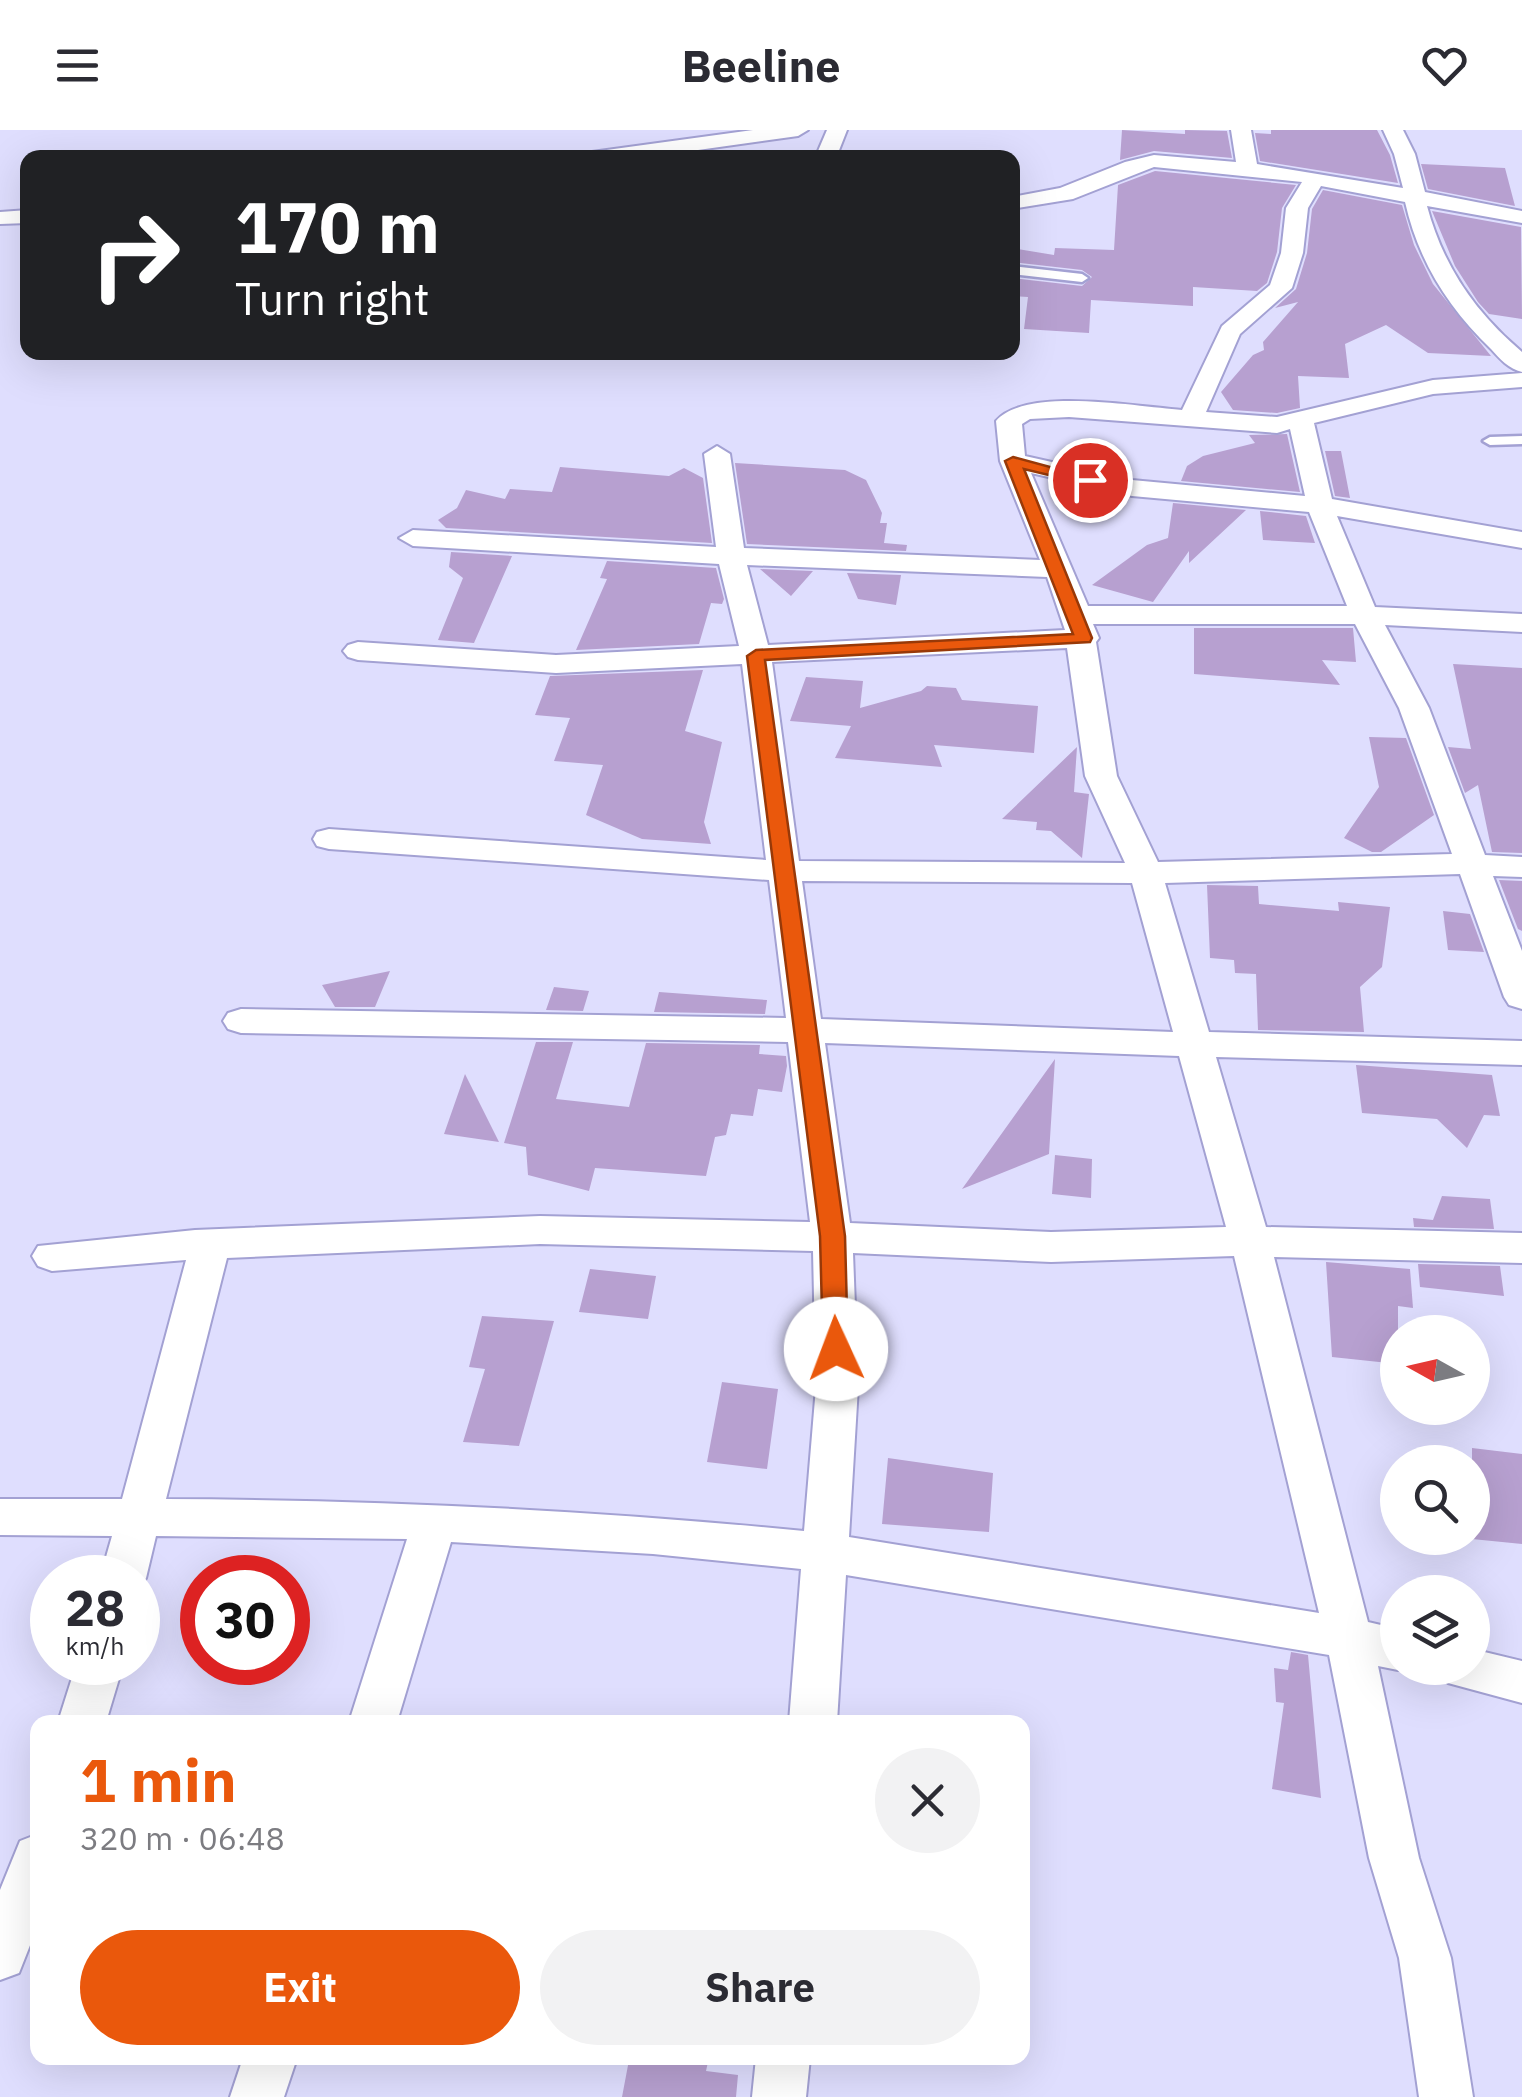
<!DOCTYPE html>
<meta charset="utf-8">
<style>
:root{--surface:#fff;--page:#f2f2f3;--text:#2b2b33;--muted:#7c7c81;--accent:#ea580c}
body{margin:0;font-family:"IBM Plex Sans",sans-serif;background:var(--page);color:var(--text);height:100vh;display:flex;flex-direction:column;font-size:38px;white-space:nowrap}
*{box-sizing:border-box;margin:0}
p{font-size:32px;color:var(--muted)}
.icon{flex:none;width:55px;height:55px;fill:none;stroke:currentColor;stroke-width:2;stroke-linecap:round;stroke-linejoin:round}
.map{position:relative;flex:1;overflow:hidden}
.drawer{position:absolute;left:30px;top:1585px;width:1000px;height:350px;display:flex;flex-direction:column;background:var(--surface);border-radius:20px;box-shadow:0 10px 40px #0002}
.drawer>*{flex:none}
.top-card{position:absolute;left:20px;top:20px;width:1000px;height:210px;border-radius:20px;box-shadow:0 10px 40px #0002;background:#202124;color:#fff;overflow:hidden}
.needle{width:65px;rotate:278deg}
.fabs{position:absolute;left:1380px;top:1185px;display:grid;gap:20px}
.fabs a{display:grid;place-items:center;width:110px;height:110px;border-radius:50%;background:var(--surface);box-shadow:0 10px 40px #0002;font-size:50px}
.speed{position:absolute;left:30px;top:1425px;display:flex;gap:20px;font-size:50px;font-weight:700;text-align:center}
.speed>*{display:grid;place-content:center;width:130px;height:130px;border-radius:50%;background:var(--surface);box-shadow:0 10px 40px #0002;line-height:1}
.speed small{font-size:25px;font-weight:400}
.speed .limit{border:15px solid #d22;background:#fff;color:#111}
.pin{position:absolute;display:grid;place-items:center;width:85px;height:85px;color:#fff;margin:-42px;border:5px solid #fff;border-radius:50%;box-shadow:0 2px 10px #0007}
.me{position:absolute;width:110px;margin:-55px;rotate:358deg;stroke-linejoin:round;filter:drop-shadow(0 0 8px #0008)}
.turn{display:flex;align-items:center;gap:35px;height:210px;padding:0 50px;font-size:45px}
.turn .icon{width:130px;height:130px;stroke-width:2.5}
.turn b{display:block;font-size:70px;line-height:85px}
.round{display:grid;place-items:center;flex:none;width:105px;height:105px;border-radius:52px;background:var(--page)}
.headline{display:flex;align-items:center;justify-content:space-between;height:170px;padding:0 50px}
h1{font-size:60px;font-weight:800;line-height:75px;color:var(--accent)}
.button{display:flex;gap:20px;margin-top:auto;padding:20px 50px}
.button a{flex:1;height:115px;border-radius:60px;background:var(--accent);color:#fff;font-size:40px;font-weight:800;line-height:115px;text-align:center}
.button a+a{background:var(--page);color:var(--text)}
header{display:flex;justify-content:space-between;align-items:center;height:130px;padding:0 50px;background:var(--surface);font-size:45px;font-weight:800}
.map>svg:first-child{display:block}
</style>
<header><svg class="icon" aria-label="menu" viewBox="0 0 24 24"><path d="M4 6h16M4 12h16M4 18h16"/></svg>Beeline<svg class="icon" aria-label="heart" viewBox="0 0 24 24"><path d="M12 20l-8-8c-3-5 5-10 8-4 3-6 11-1 8 4z"/></svg></header>
<div class="map">
<svg width="1522" height="1967" viewBox="0 0 1522 1967">
<rect width="100%" height="100%" fill="#dfdefe"/>
<!-- building -->
<path fill="#b7a0d0" d="M1122,0L1185,4V0L1227,1L1232,28L1154,21L1120,30Z
M1271,0H1377L1390,25L1398,53L1260,31L1255,3L1271,4Z
M1421,34L1505,38L1515,76L1428,59Z
M1155,41L1296,55L1282,78L1277,122L1267,153L1257,161L1193,157V176L1091,170L1089,203L1024,199L1028,167L1012,166V148L1082,156L1092,147L1082,140L1012,132V118L1054,125L1055,118L1114,120L1118,55Z
M1323,60L1402,75L1414,115L1433,154L1491,226L1428,223L1386,195L1345,214L1349,248L1298,246L1300,278L1277,283L1233,280L1221,262L1253,225L1264,220L1263,212L1298,172L1275,178L1296,159L1307,123L1312,79Z
M1432,81L1521,97L1522,189L1489,184L1478,172L1455,136Z
M1287,304L1300,362L1181,351L1187,336L1203,326L1255,313L1249,305Z
M1325,321H1341L1350,368L1335,366Z
M735,333L845,340L866,350L882,383L880,393H887L884,413L907,415L906,421L747,414Z
M560,337L669,346L684,338L703,348L712,413L446,398L438,390L457,378L466,360L505,369L510,359L552,362Z
M1173,373L1246,380L1189,433V421L1153,472L1092,455L1147,415L1168,408Z
M1260,381L1306,386L1315,413L1263,410Z
M451,422L512,426L474,513L438,510L463,448L449,437Z
M607,431L716,438L724,469L722,474L711,473L699,514L576,520L607,449L600,448Z
M760,439L813,441L791,466Z
M847,443L901,445L896,475L858,469Z
M1194,498H1353L1356,532L1322,530L1340,555L1194,544Z
M1453,534L1522,538V723L1492,722L1478,655L1465,663L1448,617L1471,619Z
M703,540L685,601L722,612L704,692L711,714L642,709L586,685L603,635L554,631L570,588L535,585L550,546Z
M806,547L863,551L860,578L921,561L927,556L956,558L962,570L1038,576L1034,623L934,615L942,637L835,628L851,596L790,591Z
M1369,607L1406,608L1434,685L1381,722H1372L1344,708L1379,657Z
M1077,617L1074,662L1089,664L1082,728L1051,701L1036,700L1037,692L1002,689Z
M1499,750L1522,751V801L1518,799Z
M1207,755L1258,756L1259,774L1339,781L1338,772L1390,777L1382,837L1360,857L1364,902L1258,900L1256,844L1235,843L1234,830L1210,828Z
M1443,781L1470,784L1484,822L1448,820Z
M390,841L375,877H335L322,855Z
M554,857L589,861L583,881L546,880Z
M659,862L767,870L765,884L654,882Z
M536,912H573L556,969L629,977L646,913L760,915L759,924L786,926L787,936L782,962L758,959L753,986L731,984L726,1005L715,1007L706,1046L595,1038L589,1061L528,1045L526,1017L504,1013Z
M1055,929L1049,1024L962,1059Z
M1356,935L1492,945L1500,986L1484,985L1467,1018L1437,989L1362,983Z
M465,944L499,1012L444,1004Z
M1055,1025L1092,1029L1091,1068L1052,1064Z
M1442,1066L1490,1069L1494,1099L1414,1097L1413,1088L1433,1090Z
M1326,1132L1410,1139L1413,1178L1398,1176V1234L1332,1227Z
M1418,1134L1500,1136L1504,1166L1420,1157Z
M590,1139L656,1146L648,1189L579,1182Z
M482,1186L554,1191L519,1316L463,1312L485,1239L469,1237Z
M722,1252L778,1259L767,1339L707,1332Z
M1472,1318L1522,1324V1414L1472,1409Z
M888,1328L993,1343L989,1402L882,1394Z
M1291,1522L1308,1525L1321,1668L1272,1659L1284,1573L1276,1572L1274,1538L1288,1540Z
M649,1928L708,1932L706,1941L738,1945L736,1967H622L629,1930L648,1932Z"/>
<g fill="none" stroke-linecap="round" stroke-linejoin="round">
<defs>
<path id="lane" d="M1012,136L1082,144L1088,148L1082,152L1012,144Z
M1522,306V314L1490,315L1483,311L1490,307Z"/>
<path id="street" d="M753,0H808L798,6L641,28H582L592,22Z
M827,0H847L836,28H815Z
M1231,0H1251L1257,34L1403,58L1394,24L1383,0H1403L1415,24L1425,62L1522,81V93L1427,76C1443,136 1475,182 1522,222V242C1509,239 1500,229 1491,219C1448,178 1418,130 1405,72L1321,56L1308,78L1303,123L1292,158L1240,204L1206,282L1277,287L1433,250L1522,243V257L1433,264L1314,293L1332,369L1522,402V418L1337,386L1375,477L1522,484V502L1385,495L1429,578L1485,725L1522,727V747L1493,746L1522,821V879L1509,875L1504,867L1460,744L1165,753L1209,902L1522,911V935L1216,927L1266,1097L1522,1103V1133L1274,1127L1368,1492L1398,1499V1538H1406L1398,1540L1378,1536L1419,1728L1451,1828L1473,1967H1419L1399,1828L1369,1728L1329,1525L846,1445L837,1592H789L801,1439L653,1424L451,1412L397,1592H349L407,1409L156,1406L146,1448L138,1462V1448H100L112,1406L0,1405V1369H122L186,1130L52,1141L38,1136L32,1126L38,1116L195,1100L540,1086L810,1092L788,912L241,903L228,899L223,891L228,883L241,879L786,888L769,750L329,719L317,716L313,709L317,702L329,699L766,730L742,534L556,543L358,530L348,527L343,521L348,515L358,512L556,525L739,516L719,434L413,416L399,408L413,400L716,417L704,324L717,316L730,324L744,418L1040,430L1000,331L996,291C1025,256 1139,277 1182,280L1222,196L1270,155L1281,123L1286,78L1302,52L1154,37L1073,69L1012,79V67L1060,58L1125,32L1154,25L1236,32ZM1069,287L1277,303L1290,299L1305,366L1132,350L1025,326L1022,294L1030,289ZM1031,343L1132,366L1309,382L1347,476H1088ZM747,435L1047,447L1065,500L768,515ZM1093,494H1355L1399,578L1452,724L1158,732L1117,646L1096,512L1099,508ZM1067,518L1085,646L1125,733L799,731L772,532ZM802,751L1132,753L1173,902L821,889ZM825,913L1179,926L1226,1097L1051,1102L850,1093ZM540,1114L813,1121L816,1257L804,1401C592,1380 379,1370 166,1369L227,1128ZM853,1123L1051,1132L1234,1126L1319,1483L849,1407L858,1257Z
M28,80V93L0,94V82Z
M1472,1519L1522,1531V1573L1448,1553L1442,1538H1472Z
M77,1532H124L106,1592H58Z
M38,1704V1795L19,1843L0,1850V1760L20,1711Z
M243,1928H297L284,1967H230Z
M756,1928H810L806,1967H752Z"/>
</defs>
<!-- lane casing -->
<use href="#lane" stroke="#a3a1d3" stroke-width="5"/>
<!-- street casing -->
<use href="#street" stroke="#a3a1d3" stroke-width="4"/>
<!-- lane -->
<use href="#lane" fill="#fff" fill-rule="evenodd"/>
<!-- street -->
<use href="#street" fill="#fff" fill-rule="evenodd"/>
</g>
<!-- route -->
<path fill="#ea580c" stroke="#983908" stroke-width="2.5" d="M1013,327L1098,350L1090,355L1024,339L1092,508L1090,512L765,530L845,1106L848,1219L845,1226H827L823,1219L820,1106L747,526L756,520L1073,504L1005,331Z"/>
</svg>
<div class="fabs">
<a><svg class="needle" viewBox="-14 -14 28 28"><path d="M0-13l5 13h-10z" fill="#e53935"/><path d="M0 13l5-13h-10z" fill="#7c7c81"/></svg></a>
<a><svg class="icon" aria-label="search" viewBox="0 0 24 24"><circle cx="10" cy="10" r="6"/><path d="M15 15l6 6"/></svg></a>
<a><svg class="icon" aria-label="layers" viewBox="0 0 24 24"><path d="M12 4l9 5-9 5-9-5zM3 14l9 5 9-5"/></svg></a>
</div>
<div class="speed"><div>28<small>km/h</small></div><div class="limit">30</div></div>
<div class="pin" style="left:1090px;top:350px;background:#d93025"><svg class="icon" aria-label="arrive" viewBox="0 0 24 24"><path d="M6 21V4h12l-3 4 3 4H6"/></svg></div>
<svg class="me" style="left:836px;top:1219px" viewBox="-20 -20 40 40"><circle r="19" fill="#fff"/><path d="M0-13L10 11 0 6-10 11z" fill="#ea580c"/></svg>
<div class="top-card">
<div class="turn"><svg class="icon" aria-label="right" viewBox="0 0 24 24"><path d="M7 20v-9h11M14 6l5 5-5 5"/></svg><div><b>170 m</b>Turn right</div></div>
</div>
<section class="drawer">
<div class="headline"><div><h1>1 min</h1><p>320 m · 06:48</p></div><a class="round"><svg class="icon" aria-label="close" viewBox="0 0 24 24"><path d="M6 6l12 12M18 6L6 18"/></svg></a></div>
<div class="button"><a>Exit</a><a>Share</a></div>
</section>
</div>
